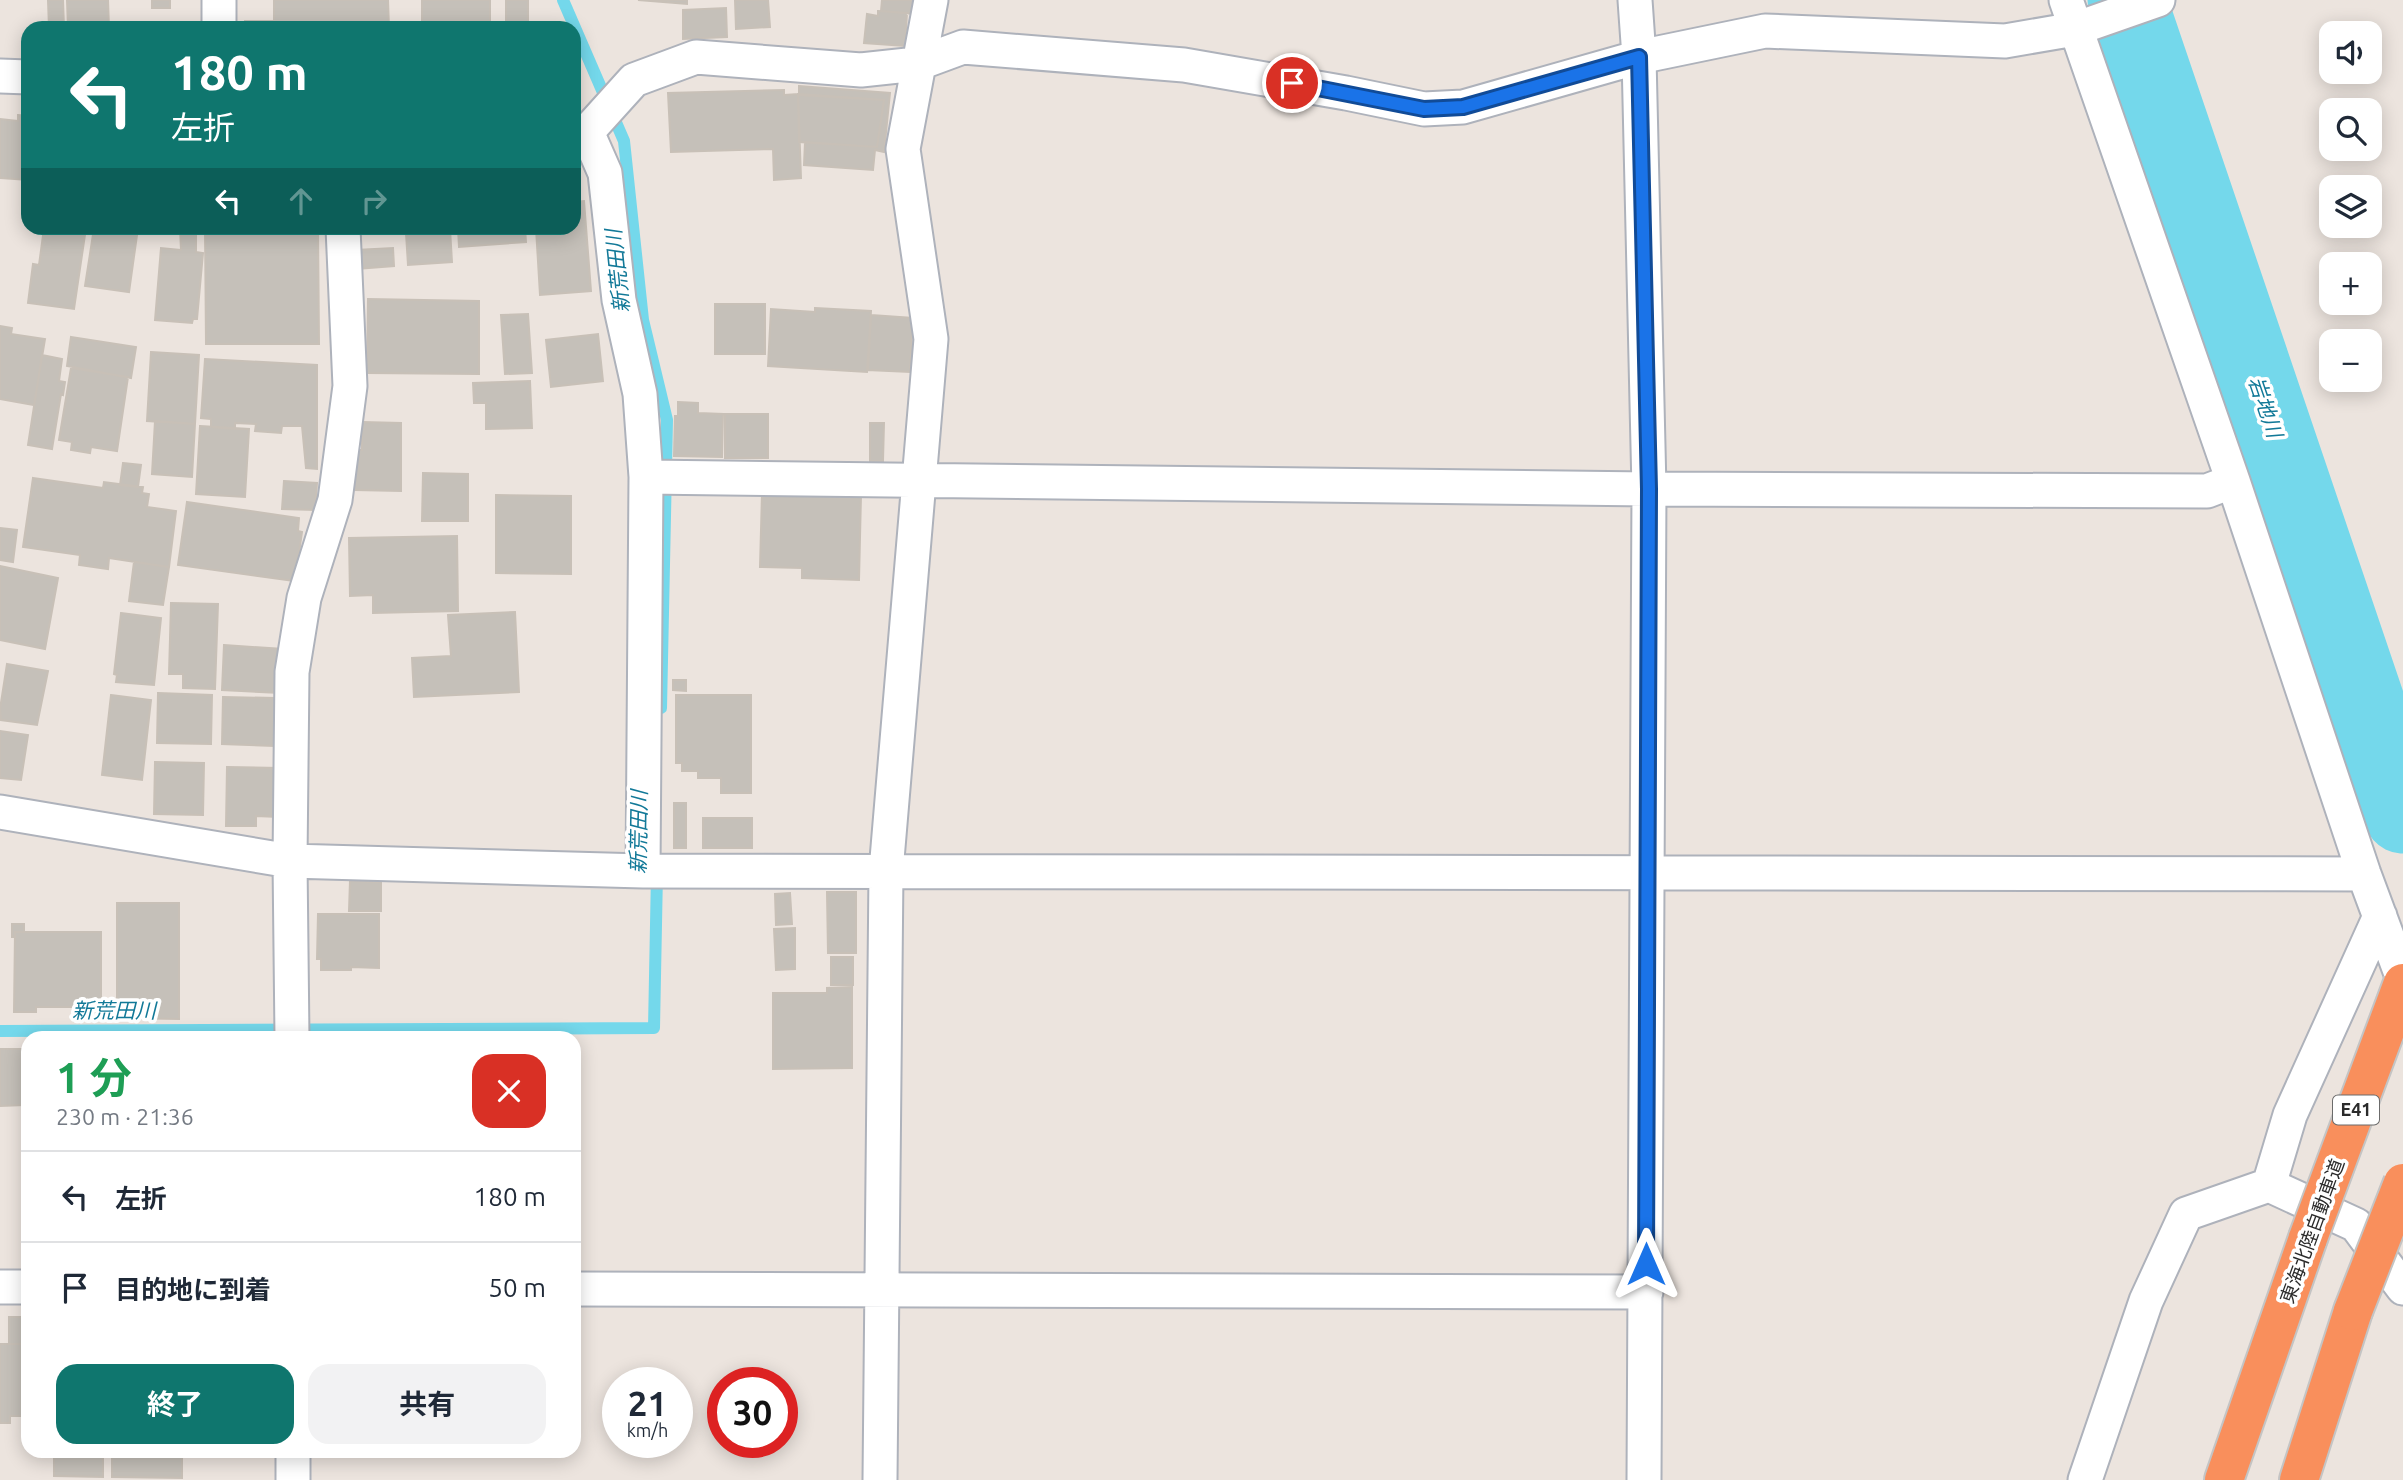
<!DOCTYPE html>
<html lang="ja">
<meta charset="utf-8">
<style>
:root{--surface:#fff;--page:#f2f2f3;--text:#1f2937;--muted:#747a83;--line:#e0e1e3;--accent:#0f766e}
body{margin:0;font-family:Ubuntu,"Noto Sans JP",sans-serif;background:var(--page);color:var(--text);height:100vh;display:flex;flex-direction:column;font-size:26px;white-space:nowrap}
*{box-sizing:border-box;margin:0}
p{font-size:23px;color:var(--muted)}
.icon{flex:none;width:38px;height:38px;fill:none;stroke:currentColor;stroke-width:2;stroke-linecap:round;stroke-linejoin:round}
.map{position:relative;flex:1;overflow:hidden}
.panel{position:absolute;left:21px;top:1031px;width:560px;height:427px;display:flex;flex-direction:column;background:var(--surface);border-radius:21px;box-shadow:0 4px 18px #0003}
.panel>*{flex:none}
.top-card{position:absolute;left:21px;top:21px;width:560px;height:214px;border-radius:21px;box-shadow:0 4px 18px #0003;background:#0f766e;color:#fff;overflow:hidden}
.controls{position:absolute;left:2319px;top:21px;display:grid;gap:14px}
.controls a{display:grid;place-items:center;width:63px;height:63px;border-radius:14px;background:var(--surface);box-shadow:0 4px 18px #0003;font-size:35px}
.speed{position:absolute;left:602px;top:1367px;display:flex;gap:14px;font-size:35px;font-weight:700;text-align:center}
.speed>*{display:grid;place-content:center;width:91px;height:91px;border-radius:50%;background:var(--surface);box-shadow:0 4px 18px #0003;line-height:1}
.speed small{font-size:18px;font-weight:400}
.speed .limit{border:10px solid #d22;background:#fff;color:#111}
.pin{position:absolute;display:grid;place-items:center;width:60px;height:60px;color:#fff;margin:-30px;border:4px solid #fff;border-radius:50%;box-shadow:0 2px 7px #0007}
.me{position:absolute;width:77px;margin:-38px;rotate:0deg;stroke-linejoin:round;filter:drop-shadow(0 0 5px #0008)}
.turn{display:flex;align-items:center;gap:24px;height:147px;padding:0 35px;font-size:32px}
.turn .icon{width:91px;height:91px;stroke-width:2.5}
.turn b{display:block;font-size:49px;line-height:60px}
.lanes{display:flex;align-items:center;height:66px;padding:0 35px;background:#0003;justify-content:center;gap:35px;direction:ltr}
.lanes .off{opacity:.35}
.round{display:grid;place-items:center;flex:none;width:74px;height:74px;border-radius:21px;background:var(--page)}
.head{display:flex;align-items:center;justify-content:space-between;height:119px;padding:0 35px}
h1{font-size:42px;font-weight:700;line-height:52px;color:#1e9e55}
.action{display:flex;gap:14px;margin-top:auto;padding:14px 35px}
.action a{flex:1;height:80px;border-radius:21px;background:var(--accent);color:#fff;font-size:28px;font-weight:700;line-height:80px;text-align:center}
.action a+a{background:var(--page);color:var(--text)}
ul{padding:0;list-style:none}
li{display:flex;align-items:center;gap:21px;height:91px;padding:0 35px;border-top:2px solid var(--line)}
li div{flex:1}
li b{display:block;font-size:26px}
li em{font-style:normal}
.map>svg:first-child{display:block}
</style>
<div class="map">
<svg width="2403" height="1480" viewBox="0 0 2403 1480">
<rect width="100%" height="100%" fill="#ece4de"/>
<g fill="none" stroke-linecap="round" stroke-linejoin="round">
<!-- stream -->
<path stroke="#74d8eb" stroke-width="12" d="M563,0L624,141L643,320L667,420L661,708
M0,1031L654,1028L657,873"/>
<!-- river -->
<path stroke="#74d8eb" stroke-width="79" d="M2127,0L2403,814"/>
</g>
<!-- building -->
<path fill="#c5c0b9" stroke="#c8c0b7" stroke-width="2" d="M48,0H63L64,28H49Z
M67,0H108L109,28H68Z
M152,0H170V8H152Z
M274,0H388L389,28H245V21H274Z
M422,0H490V21H456V28H431V22H422Z
M506,0H528V27H506Z
M638,0H687V4Z
M735,0H768L770,27L736,29Z
M882,0H915L914,14L881,11Z
M726,8L727,37L683,39V10Z
M878,11L907,13L905,46L864,43L867,14L878,16Z
M799,86L890,93L884,152L875,150L873,170L804,165L805,142L877,147L884,100L799,95Z
M784,90V95L798,94L801,178L774,180L773,149L671,152L668,93Z
M798,94L884,100L877,147L799,142Z
M18,115L28,116V180L0,178V119L18,121Z
M584,201L591,291L540,295L536,228H574V202Z
M44,228H86L74,309L28,303L33,264L39,265Z
M94,228H138L129,292L85,286Z
M180,228H196V252L203,253L197,319H193L192,323L155,320L161,248L181,250Z
M205,228H318L319,344H206Z
M458,228H525L526,242L459,247Z
M450,229L452,262L408,265L406,233Z
M393,248L394,266L357,269L356,250Z
M368,299L479,301V374L367,373Z
M715,304H765V354H715Z
M815,308L871,311L867,372L768,366L771,309L815,312Z
M528,314L532,373L505,374L501,315Z
M871,315L913,318L910,372L868,370Z
M0,326L12,328L11,334L45,339L34,405L0,399Z
M598,334L603,381L551,387L546,340Z
M71,337L136,347L131,378L67,366Z
M151,352L199,355L195,424L147,421Z
M42,355L62,359L59,381L65,382L63,395L61,394L52,449L28,445Z
M205,359L317,365V469L306,468L302,426H282L281,433L255,431L256,424L235,423V429L211,427V419L201,418Z
M71,368L128,377L117,451L91,447L90,453L71,450L72,442L59,440Z
M530,381L532,428L486,429V403H474L473,383Z
M678,402L698,403V413L723,414L722,457L674,456L675,416H678Z
M725,414H768V458H725Z
M155,421L195,424L192,477L152,474Z
M362,422L401,423V491L355,490V450H362Z
M870,423H884L883,461H870Z
M200,426L249,429L245,497L196,494Z
M123,463L141,465L138,487L120,485Z
M423,473L468,474V521H422Z
M33,478L103,488L104,482L143,487L142,493L149,494L147,507L176,511L169,567L109,558L108,569L79,565L80,555L23,547Z
M284,481L317,483L315,510L282,509Z
M762,493L861,495L859,580L802,578V568L760,567Z
M496,495L571,496V574L496,573Z
M187,502L299,518L298,531L302,532L295,581L178,565Z
M0,528L17,530L13,562L0,560Z
M457,536L458,611L373,613V595L350,596L349,538Z
M134,562L169,567L163,605L129,601Z
M0,566L58,578L45,649L0,640Z
M171,603L218,604L215,689L183,688V674H169Z
M515,612L519,692L414,697L412,658L451,656L448,615Z
M121,613L161,618L154,685L116,682L117,675L114,674Z
M224,645L283,649L280,693L222,690Z
M7,664L48,671L37,725L1,720L0,709Z
M673,680H686V691L673,690Z
M158,693L212,695L211,744L157,743Z
M111,695L151,700L142,780L102,775Z
M676,695H751V793H721V778H698V771H682V763H676Z
M223,697L275,698L274,746L222,744Z
M0,731L28,735L21,780L0,778Z
M155,762L204,763L203,815L154,814Z
M227,767L279,768L278,817L256,816V826H226Z
M674,803H686V848H674Z
M703,818H752V848H703Z
M350,881L381,882V911H349Z
M827,892H856V953H828Z
M790,893L792,924L776,925L775,894Z
M117,903H179V1019L117,1018Z
M318,914H379V968L351,967V970H321V959H317Z
M12,924H24V932H15V937H12Z
M795,928V969L776,970L774,929Z
M15,932H101V1012H81V1007H36V1012H14Z
M831,957H853V985H831Z
M852,987V1068L773,1069V993H827V988Z
M0,1049H24V1105L0,1106Z
M9,1317H28V1344H9Z
M0,1344H27L28,1350V1416H10V1423H0Z
M54,1451H103V1477L54,1476Z
M112,1451H182V1478L112,1477Z"/>
<g fill="none" stroke-linecap="round" stroke-linejoin="round">
<defs>
<path id="street" d="M1635,0L1639,57L1649,489L1644,1480
M2066,0L2233,481L2364,874L2403,979
M219,28V0
M0,76L28,77
M587,132L634,80L696,57L861,70L917,64L963,47L1184,65L1346,93L1424,109L1463,107L1639,57L1765,31L2005,41L2075,29L2158,0
M574,134L587,132L605,173L619,300L640,394L646,477L643,871
M646,477L1649,489L2207,491L2233,481
M0,812L290,861L643,871L2364,874
M292,1038L290,861L292,672L304,598L335,500L350,386L343,228
M2269,1185L2356,1225L2403,1288
M0,1287H28
M574,1289L1646,1292
M293,1480V1451
M880,1480L886,871L931,339L903,149L931,0
M2085,1480L2146,1301L2186,1214L2269,1185L2290,1115L2380,916"/>
<path id="highway" d="M2224,1480L2308,1238
M2299,1480L2353,1311"/>
</defs>
<!-- street casing -->
<use href="#street" stroke="#aeb2bb" stroke-width="37"/>
<!-- highway casing -->
<use href="#highway" stroke="#c4c4c4" stroke-width="42"/>
<!-- street -->
<use href="#street" stroke="#fff" stroke-width="33"/>
<!-- highway -->
<use href="#highway" stroke="#f98f5c" stroke-width="38"/>
<defs>
<path id="highway-bridge" d="M2308,1238L2403,983
M2353,1311L2403,1183"/>
</defs>
<!-- highway-bridge casing -->
<use href="#highway-bridge" stroke="#c4c4c4" stroke-width="42" stroke-linecap="butt"/>
<!-- highway-bridge -->
<use href="#highway-bridge" stroke="#f98f5c" stroke-width="38"/>
</g>
<g fill="none" stroke-linecap="round" stroke-linejoin="round">
<defs>
<path id="route" d="M1292,83L1424,109L1463,107L1639,57L1649,489L1646,1264"/>
</defs>
<!-- route casing -->
<use href="#route" stroke="#114b97" stroke-width="18"/>
<!-- route -->
<use href="#route" stroke="#1a73e8" stroke-width="12"/>
</g>
<g text-anchor="middle" stroke-width="7" stroke-linejoin="round" paint-order="stroke">
<!-- shield labels -->
<rect fill="#fff" stroke="#6b6b6b" stroke-width="2" x="2333" y="1095.5" width="46" height="29" rx="5"/>
<g font-size="18" font-weight="bold" fill="#2b2b2b">
<text x="2356" y="1116">E41</text>
</g>
<!-- street labels -->
<g font-size="19" fill="#2b2b2b" stroke="#fff">
<text transform="translate(2312 1231) rotate(-70)" y="7">東海北陸自動車道</text>
</g>
<!-- water labels -->
<g font-size="21" font-style="italic" fill="#127998" stroke="#fff">
<text transform="translate(618 271) rotate(-96)" y="7">新荒田川</text>
<text transform="translate(2265 407) rotate(71)" y="7">岩地川</text>
<text transform="translate(639 832) rotate(-89)" y="7">新荒田川</text>
<text x="114" y="1018">新荒田川</text>
</g>
</g>
</svg>
<div class="controls">
<a><svg class="icon" aria-label="sound" viewBox="0 0 24 24"><path d="M4 9h4l5-4v14l-5-4H4zM17 9q2 3 0 6"/></svg></a>
<a><svg class="icon" aria-label="search" viewBox="0 0 24 24"><circle cx="10" cy="10" r="6"/><path d="M15 15l6 6"/></svg></a>
<a><svg class="icon" aria-label="layers" viewBox="0 0 24 24"><path d="M12 4l9 5-9 5-9-5zM3 14l9 5 9-5"/></svg></a>
<a>+</a>
<a>−</a>
</div>
<div class="speed"><div>21<small>km/h</small></div><div class="limit">30</div></div>
<div class="pin" style="left:1292px;top:83px;background:#d93025"><svg class="icon" aria-label="arrive" viewBox="0 0 24 24"><path d="M6 21V4h12l-3 4 3 4H6"/></svg></div>
<svg class="me" style="left:1646px;top:1264px" viewBox="-20 -20 40 40"><path d="M0-17L14 15 0 8-14 15z" fill="#1a73e8" stroke="#fff" stroke-width="4"/></svg>
<div class="top-card">
<div class="turn"><svg class="icon" aria-label="left" viewBox="0 0 24 24"><path d="M17 20v-9H6M10 6l-5 5 5 5"/></svg><div><b>180 m</b>左折</div></div>
<div class="lanes"><svg class="icon" aria-label="left" viewBox="0 0 24 24"><path d="M17 20v-9H6M10 6l-5 5 5 5"/></svg><svg class="icon off" aria-label="ahead" viewBox="0 0 24 24"><path d="M12 20V5M6 11l6-6 6 6"/></svg><svg class="icon off" aria-label="right" viewBox="0 0 24 24"><path d="M7 20v-9h11M14 6l5 5-5 5"/></svg></div>
</div>
<section class="panel">
<div class="head"><div><h1>1 分</h1><p>230 m · 21:36</p></div><a class="round" style="background:#d93025;color:#fff"><svg class="icon" aria-label="close" viewBox="0 0 24 24"><path d="M6 6l12 12M18 6L6 18"/></svg></a></div>
<ul>
<li><svg class="icon" aria-label="left" viewBox="0 0 24 24"><path d="M17 20v-9H6M10 6l-5 5 5 5"/></svg><div><b>左折</b></div><em>180 m</em></li>
<li><svg class="icon" aria-label="arrive" viewBox="0 0 24 24"><path d="M6 21V4h12l-3 4 3 4H6"/></svg><div><b>目的地に到着</b></div><em>50 m</em></li>
</ul>
<div class="action"><a>終了</a><a>共有</a></div>
</section>
</div>
